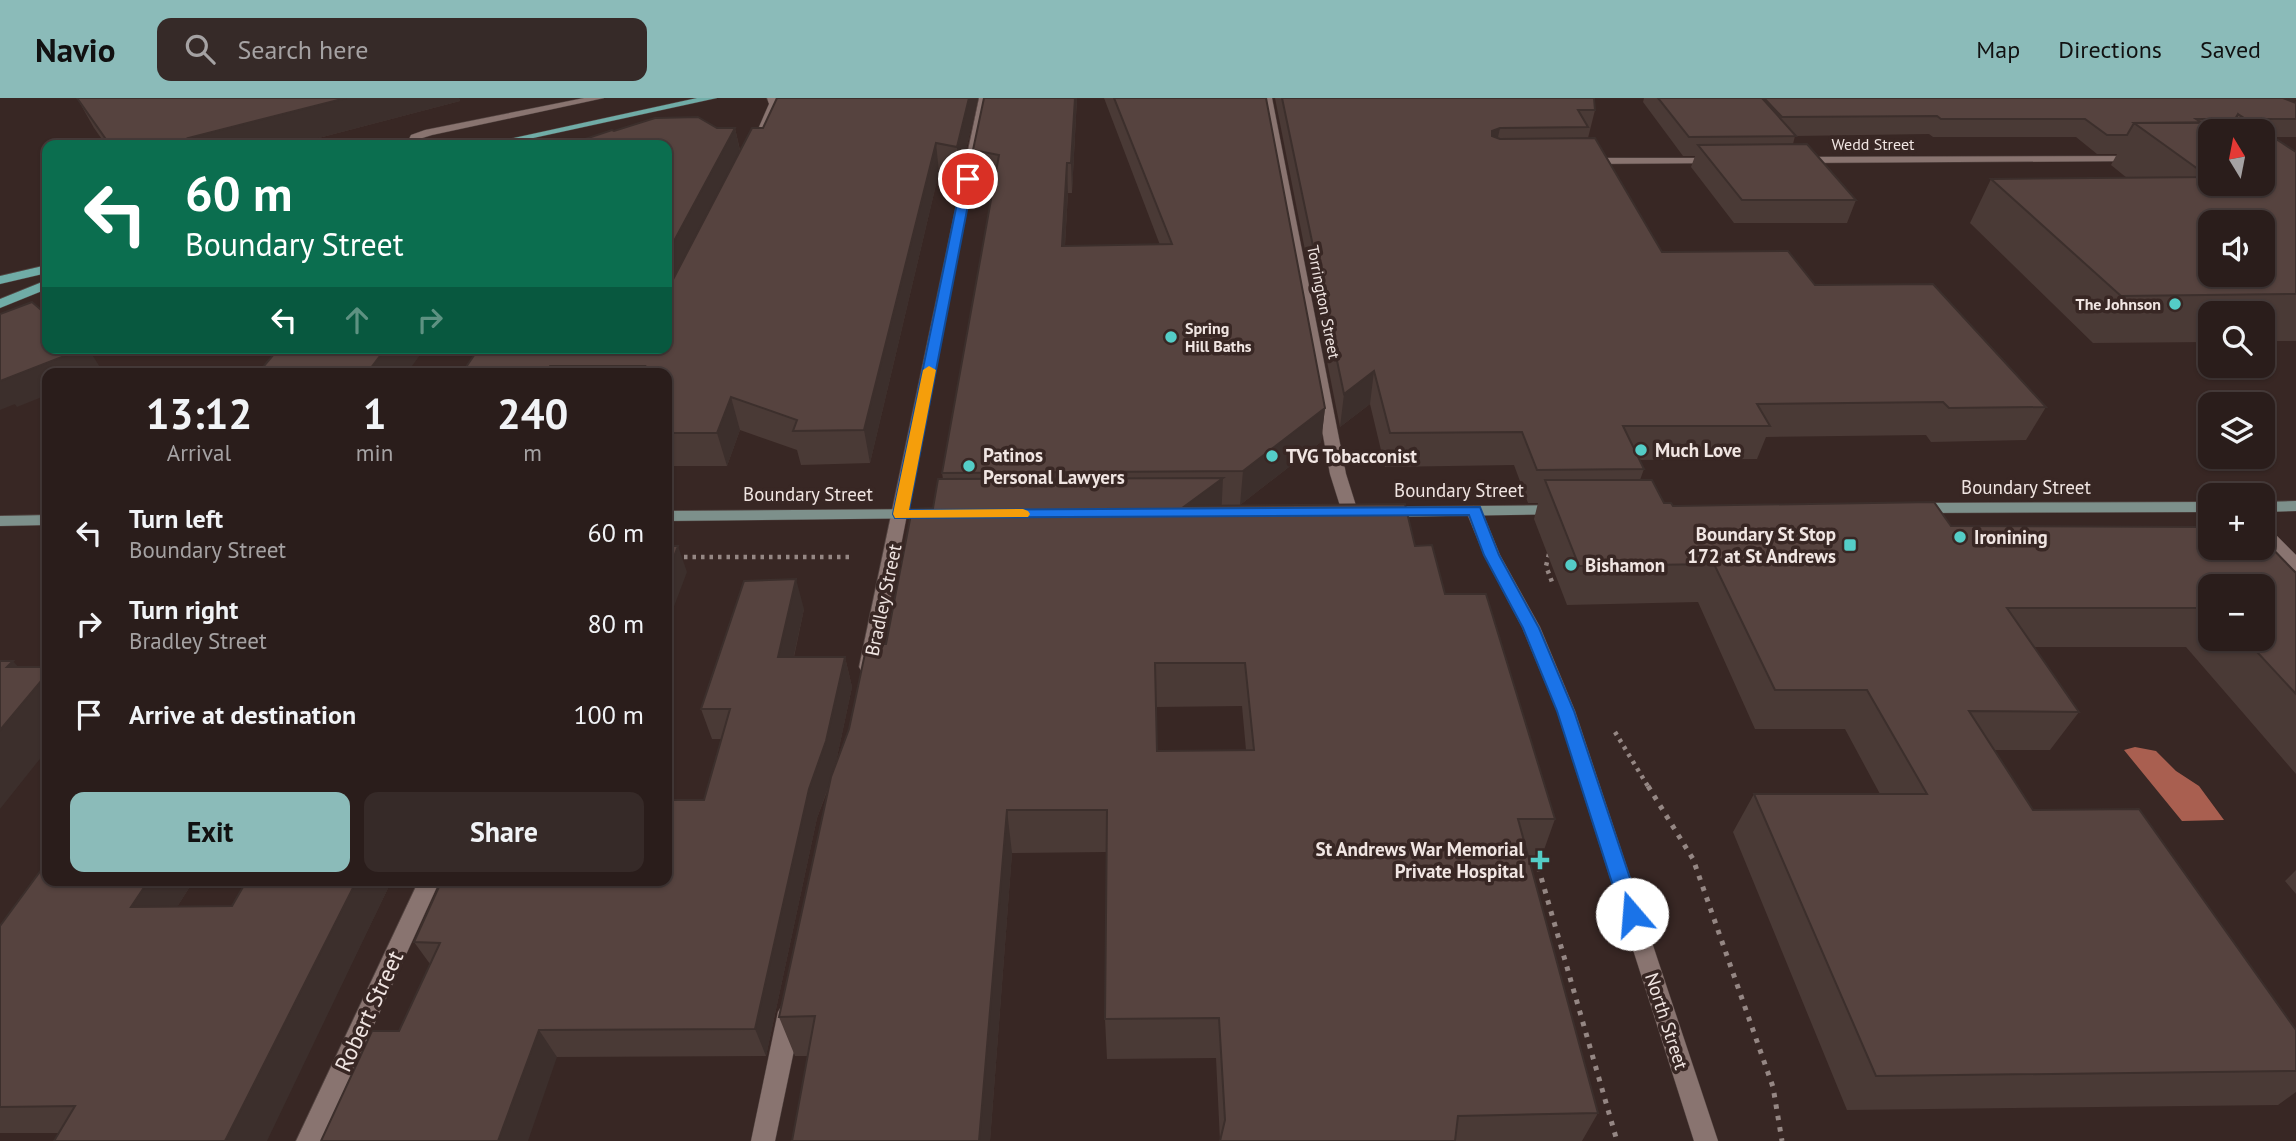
<!DOCTYPE html>
<meta charset="utf-8">
<style>
:root{--surface:#2a1d1b;--page:#362a28;--text:#f1f3f6;--muted:#a5a2a3;--line:#463b3a;--accent:#8bbbb9}
body{margin:0;font-family:"PT Sans",sans-serif;background:var(--page);color:var(--text);height:100vh;display:flex;flex-direction:column;font-size:26px;white-space:nowrap}
*{box-sizing:border-box;margin:0}
p{font-size:23px;color:var(--muted)}
.icon{flex:none;width:38px;height:38px;fill:none;stroke:currentColor;stroke-width:2;stroke-linecap:round;stroke-linejoin:round}
.map{position:relative;flex:1;overflow:hidden}
.sheet{position:absolute;left:42px;top:270px;width:630px;height:518px;display:flex;flex-direction:column;background:var(--surface);border-radius:14px;box-shadow:0 2px 5px #0004,0 0 0 2px var(--line)}
.sheet>*{flex:none}
.guide{position:absolute;left:42px;top:42px;width:630px;height:214px;border-radius:14px;box-shadow:0 2px 5px #0004,0 0 0 2px var(--line);background:#0b6e4f;color:#fff;overflow:hidden}
.needle{width:46px;rotate:350deg}
.controls{position:absolute;left:2198px;top:21px;display:grid;gap:14px}
.controls a{display:grid;place-items:center;width:77px;height:77px;border-radius:14px;background:var(--surface);box-shadow:0 2px 5px #0004,0 0 0 2px var(--line);font-size:35px}
.pin{position:absolute;display:grid;place-items:center;width:60px;height:60px;color:#fff;margin:-30px;border:4px solid #fff;border-radius:50%;box-shadow:0 2px 7px #0007}
.me{position:absolute;width:77px;margin:-38px;rotate:342deg;stroke-linejoin:round;filter:drop-shadow(0 0 5px #0008)}
.turn{display:flex;align-items:center;gap:24px;height:147px;padding:0 28px;font-size:32px}
.turn .icon{width:91px;height:91px;stroke-width:2.5}
.turn b{display:block;font-size:49px;line-height:60px}
.lanes{display:flex;align-items:center;height:66px;padding:0 28px;background:#0003;justify-content:center;gap:35px;direction:ltr}
.lanes .off{opacity:.35}
.eta{display:flex;justify-content:space-evenly;align-items:center;height:119px;text-align:center}
.eta b{font-size:42px;font-weight:600;line-height:49px}
.action{display:flex;gap:14px;margin-top:auto;padding:14px 28px}
.action a{flex:1;height:80px;border-radius:14px;background:var(--accent);color:#111;font-size:28px;font-weight:600;line-height:80px;text-align:center}
.action a+a{background:var(--page);color:var(--text)}
ul{padding:0;list-style:none}
li{display:flex;align-items:center;gap:21px;height:91px;padding:0 28px}
li div{flex:1}
li b{display:block;font-size:26px}
li em{font-style:normal}
header{display:flex;align-items:center;gap:42px;box-sizing:border-box;height:98px;padding:0 35px;background:var(--accent);color:#111}
header strong{font-size:33px}
nav{display:flex;gap:38px;margin-inline-start:auto;font-size:24px}
.search{width:490px;height:63px;background:var(--page);display:flex;align-items:center;gap:18px;box-sizing:border-box;padding:0 24px;border-radius:14px;color:var(--muted);font-size:26px}
.map>svg:first-child{display:block}
</style>
<header>
<strong>Navio</strong>
<div class="search"><svg class="icon" aria-label="search" viewBox="0 0 24 24"><circle cx="10" cy="10" r="6"/><path d="M15 15l6 6"/></svg>Search here</div>
<nav><a>Map</a><a>Directions</a><a>Saved</a></nav>
</header>
<div class="map">
<svg width="2296" height="1043" viewBox="0 0 2296 1043">
<rect width="100%" height="100%" fill="#382724"/>
<!-- water -->
<path fill="#a95f50" d="M2135,649L2156,653L2176,673L2199,688L2224,722L2182,723L2124,652Z"/>
<g fill="none" stroke-linecap="round" stroke-linejoin="round">
<defs>
<path id="service" d="M584,0H604L432,37L419,41L416,47H406L411,37L425,32Z"/>
<path id="minor" d="M767,0H777L779,6L769,29L764,32L759,29L769,6Z
M979,0H989L877,569L874,574H862L859,569Z
M1262,0H1272L1346,376L1358,414L1350,419L1342,414L1330,376Z
M2137,58L2141,59V63L1797,65L1792,62L1797,59Z
M1717,60L1721,61V65L1587,66L1582,63L1587,60Z
M1474,408L1482,413L1500,457L1540,529L1575,613L1718,1043H1694L1557,613L1522,529L1484,457L1466,413Z
M2263,429L2269,430L2296,457V473L2290,471L2263,443Z
M419,782H440L321,1043H296Z
M790,903L798,907L802,914L775,1043H751L778,914L782,907Z"/>
<path id="secondary" d="M2296,403V413L2263,414V404Z
M2210,404V414L1916,415L1908,410L1916,405Z
M1559,407L1567,412L1565,416L1384,419L1376,414L1384,409Z
M933,411L939,412L941,416L939,420L667,423V413Z
M47,417V427L0,428V418Z"/>
<path id="primary" d="M697,0H717L501,47H482Z
M47,167V175L0,186V178Z
M47,182V191L0,210V201Z"/>
</defs>
<!-- service casing -->
<use href="#service" stroke="#514340" stroke-width="1"/>
<!-- minor casing -->
<use href="#minor" stroke="#514340" stroke-width="1"/>
<!-- secondary casing -->
<use href="#secondary" stroke="#514340" stroke-width="1"/>
<!-- primary casing -->
<use href="#primary" stroke="#514340" stroke-width="1"/>
<!-- path-far1 -->
<path stroke="#958784" stroke-width="4.5" stroke-dasharray="3.5 5" stroke-linecap="butt" d="M1549,456L1546,468L1552,484
M667,459H852
M1615,634L1649,690"/>
<!-- path -->
<path stroke="#958784" stroke-width="5" stroke-dasharray="4.5 7" stroke-linecap="butt" d="M1648,688L1693,761L1773,989L1782,1043
M1535,758L1617,1043"/>
<!-- service -->
<use href="#service" fill="#897470" fill-rule="evenodd"/>
<!-- minor -->
<use href="#minor" fill="#897470" fill-rule="evenodd"/>
<!-- secondary -->
<use href="#secondary" fill="#7d908b" fill-rule="evenodd"/>
<!-- primary -->
<use href="#primary" fill="#70aca7" fill-rule="evenodd"/>
</g>
<!-- wall -->
<path fill="#4a3a36" fill-rule="evenodd" d="M77,0H459L460,3L292,47H106L94,30Z
M978,0L960,78L939,74L870,365L801,367L797,352L740,332L727,368H667V275H462L667,250L614,33L735,30L740,52L763,30Z
M984,0H1077L1072,95H1068L1065,148L1160,147L1104,0H1266L1325,310L1321,344L1240,407L1222,408L1415,448L1445,496L1555,721L1540,763H1529L1598,1015L1582,1043H1220L1216,960L1107,961L1105,921L1107,754L1012,755L990,1043H792L808,958H795L779,919L828,691L817,720L766,958L557,959L399,933L430,866L414,844L704,702L722,641H712L701,611L804,511L794,559H845L852,589L836,664L886,546L943,381L942,375L994,85L976,82L973,52ZM1242,608L1246,652L1157,653L1156,609Z
M1275,0H1594L1595,12L1588,40H1586L1662,154L1815,187L2046,309L2026,342L1931,344L1926,337L1766,339L1757,361L1639,362L1644,371L1640,382L1664,405L1673,408L1951,428L2296,475V676L2186,549H2034L2079,614L2050,652H1994L2033,712L2296,932V994L2278,1007L1847,1012L1733,734L1754,696H1880L1845,631H1755L1698,504L1567,507L1534,421L1538,405H1528L1514,367L1385,369L1370,306L1340,329ZM2210,488L2263,541H2210Z
M1644,0H2296V2L2291,3L2295,5L2296,3V39H2273L2296,54V243H2263V215H2210V244L2093,245L1970,125L1991,81L2127,80L2111,67L2117,56H2097L2076,39H1933L1929,36L1795,38L1793,46L1856,102L1847,125H1734L1691,69L1695,58H1683L1643,4Z
M2296,772V796L2285,783Z
M47,782H194L177,809L232,808L247,782H392L279,1015L59,1035H0V828Z"/>
<!-- shaded-wall -->
<path fill="#3c2f2c" d="M346,0H459L460,3L292,47H178L188,40Z
M969,0H978L960,78L957,49Z
M1075,0H1077L1072,95L1071,65Z
M2280,0H2296V2L2275,7Z
M735,30L741,58L667,205V156Z
M1500,30L1494,58L1492,33Z
M936,45L939,74L870,365L864,332Z
M1067,65L1068,95L1063,179L1062,148Z
M85,250H88L103,274L47,275V297L17,309L0,286V283Z
M386,250H425L407,275H367Z
M550,268L553,275H546Z
M1374,273L1370,306L1340,329L1344,296Z
M0,286L15,306L0,312Z
M731,299L740,332L727,368L717,335Z
M1325,310L1321,344L1240,407L1243,373Z
M1223,380L1221,422L1185,408Z
M678,448L687,474L667,527V477Z
M796,481L804,511L787,589L778,559Z
M845,559L852,589L834,673L817,720L766,958L755,931L809,691Z
M13,563L36,589L47,576V652L0,711V632L7,569Z
M1007,712L1012,755L990,1043H979Z
M149,782H194L159,838L131,809Z
M357,782H392L267,1043H225Z
M539,932L557,959L528,1043H498Z"/>
<!-- building -->
<path fill="#56433f" stroke="#3c2f2c" stroke-width="2" fill-rule="evenodd" d="M77,0H346L188,40L191,44L178,47H110Z
M777,0H969L957,49L936,45L864,332L793,333L797,322L731,299L717,335H667V275H642L645,268H550L546,275H462L479,250H667V193L752,30H763Z
M984,0H1075L1071,65H1067L1062,148L1172,146L1114,0H1266L1325,310L1243,373L942,375L999,57L973,52Z
M1282,0H1594L1595,12H1578L1588,29L1500,30L1492,33V38L1500,41L1595,40L1662,154L1788,153L1815,187L1933,186L2046,309L1949,310L1943,304L1757,306L1770,328H1623L1644,371L1537,372L1522,334L1390,335L1374,273L1344,296Z
M1658,0H1762L1796,38L1689,39Z
M1764,0H2283L2296,5V21H2244L2238,16L2235,21H2196L2202,25H2134L2127,37H2107L2085,21H1941L1937,18L1782,19Z
M2238,16L2296,54V196L2121,198L1991,81L2209,79L2134,25L2235,24ZM2210,33H2263V86H2210ZM2210,124H2263V177H2210Z
M698,19L717,30H735L667,156V47H567L612,32L614,33L655,20Z
M1807,46L1856,102H1742L1698,47Z
M32,204L47,217V250H85L0,283V216Z
M279,250H386L367,275H258Z
M1223,380L1185,408L1405,406L1415,448L1432,447L1445,496H1486L1555,721H1518L1598,1015L1458,1018L1455,1043H1220L1225,1022L1219,920L1105,921L1107,712H1007L979,1043H792L815,918L779,919L831,679L849,631L867,546H886L912,411L933,410L938,381ZM1155,565H1245L1254,652L1157,653Z
M1545,382H1652L1664,405H1671L1673,408L1934,404L1951,428L2210,429V450H2263V441L2296,475V596L2245,541H2263V488H2210V510H2007L2079,614L1969,613L2033,712L2139,711L2296,932V973L1876,978L1754,696H1927L1867,592H1775L1714,466L1579,468Z
M667,448H678L667,477Z
M796,481L778,559H845L826,643L809,691L755,931L539,932L498,1043H321L372,933H399L440,845L414,844L442,782H667V702H704L730,611H701L744,483Z
M0,563H13L7,569H47V576L0,632Z
M47,764V782H149L131,809L232,808L247,782H357L225,1043H54L75,1008L0,1009V828Z"/>
<!-- route -->
<path fill="#1a73e8" stroke="#114b97" stroke-width="2" d="M968,78L973,81L909,412L1480,409L1499,457L1539,530L1574,613L1642,816L1639,822L1632,824L1625,822L1622,816L1557,613L1523,530L1484,457L1469,417L895,420L893,416L962,81Z"/>
<!-- slow -->
<path fill="#f59e0b" d="M929,268L936,272L909,412L1023,411L1028,413L1030,416L1028,419L895,420L893,416L923,272Z"/>
<!-- markers -->
<g fill="#54cdc7" stroke="#382724" stroke-width="2.5">
<circle cx="2175" cy="206" r="7"/>
<circle cx="1171" cy="239" r="7"/>
<circle cx="1641" cy="352" r="7"/>
<circle cx="1272" cy="358" r="7"/>
<circle cx="969" cy="368" r="7"/>
<circle cx="1960" cy="439" r="7"/>
<rect x="1843" y="440" width="14" height="14" rx="3.5"/>
<circle cx="1571" cy="467" r="7"/>
<path d="M1536.5 751.5h7v7h7v7h-7v7h-7v-7h-7v-7h7z"/>
</g>
<g text-anchor="middle" stroke-width="7" stroke-linejoin="round" paint-order="stroke">
<!-- far-street labels -->
<g font-size="16" fill="#f0e5e2" stroke="#382724">
<text x="1873" y="52">Wedd Street</text>
<text transform="translate(1324 204) rotate(79)" y="6">Torrington Street</text>
</g>
<!-- far-poi labels -->
<g font-size="16" font-weight="bold" fill="#f0e5e2" stroke="#382724" text-anchor="end">
<text x="2161" y="212">The Johnson</text>
<text x="1185" y="236" text-anchor="start">Spring<tspan x="1185" dy="18">Hill Baths</tspan></text>
</g>
<!-- poi labels -->
<g font-size="19" font-weight="bold" fill="#f0e5e2" stroke="#382724" text-anchor="start">
<text x="1655" y="359">Much Love</text>
<text x="983" y="364">Patinos<tspan x="983" dy="22">Personal Lawyers</tspan></text>
<text x="1286" y="365">TVG Tobacconist</text>
<text x="1836" y="443" text-anchor="end">Boundary St Stop<tspan x="1836" dy="22">172 at St Andrews</tspan></text>
<text x="1974" y="446">Ironining</text>
<text x="1585" y="474">Bishamon</text>
<text x="1524" y="758" text-anchor="end">St Andrews War Memorial<tspan x="1524" dy="22">Private Hospital</tspan></text>
</g>
<!-- street labels -->
<g font-size="19" fill="#f0e5e2" stroke="#382724">
<text x="2026" y="396">Boundary Street</text>
<text x="1459" y="399">Boundary Street</text>
<text x="808" y="403">Boundary Street</text>
<text transform="translate(883 502) rotate(-78)" y="7">Bradley Street</text>
<text transform="translate(1667 923) rotate(72)" y="7">North Street</text>
</g>
<!-- near-street labels -->
<g font-size="23" fill="#f0e5e2" stroke="#382724">
<text transform="translate(369 913) rotate(-65)" y="8">Robert Street</text>
</g>
</g>
</svg>
<div class="controls">
<a><svg class="needle" viewBox="-14 -14 28 28"><path d="M0-13l5 13h-10z" fill="#e53935"/><path d="M0 13l5-13h-10z" fill="#a5a2a3"/></svg></a>
<a><svg class="icon" aria-label="sound" viewBox="0 0 24 24"><path d="M4 9h4l5-4v14l-5-4H4zM17 9q2 3 0 6"/></svg></a>
<a><svg class="icon" aria-label="search" viewBox="0 0 24 24"><circle cx="10" cy="10" r="6"/><path d="M15 15l6 6"/></svg></a>
<a><svg class="icon" aria-label="layers" viewBox="0 0 24 24"><path d="M12 4l9 5-9 5-9-5zM3 14l9 5 9-5"/></svg></a>
<a>+</a>
<a>−</a>
</div>
<div class="pin" style="left:968px;top:81px;background:#d93025"><svg class="icon" aria-label="arrive" viewBox="0 0 24 24"><path d="M6 21V4h12l-3 4 3 4H6"/></svg></div>
<svg class="me" style="left:1632px;top:816px" viewBox="-20 -20 40 40"><circle r="19" fill="#fff"/><path d="M0-13L10 11 0 6-10 11z" fill="#1a73e8"/></svg>
<div class="guide">
<div class="turn"><svg class="icon" aria-label="left" viewBox="0 0 24 24"><path d="M17 20v-9H6M10 6l-5 5 5 5"/></svg><div><b>60 m</b>Boundary Street</div></div>
<div class="lanes"><svg class="icon" aria-label="left" viewBox="0 0 24 24"><path d="M17 20v-9H6M10 6l-5 5 5 5"/></svg><svg class="icon off" aria-label="ahead" viewBox="0 0 24 24"><path d="M12 20V5M6 11l6-6 6 6"/></svg><svg class="icon off" aria-label="right" viewBox="0 0 24 24"><path d="M7 20v-9h11M14 6l5 5-5 5"/></svg></div>
</div>
<section class="sheet">
<div class="eta">
<div><b>13:12</b><p>Arrival</p></div>
<div><b>1</b><p>min</p></div>
<div><b>240</b><p>m</p></div>
</div>
<ul>
<li><svg class="icon" aria-label="left" viewBox="0 0 24 24"><path d="M17 20v-9H6M10 6l-5 5 5 5"/></svg><div><b>Turn left</b><p>Boundary Street</p></div><em>60 m</em></li>
<li><svg class="icon" aria-label="right" viewBox="0 0 24 24"><path d="M7 20v-9h11M14 6l5 5-5 5"/></svg><div><b>Turn right</b><p>Bradley Street</p></div><em>80 m</em></li>
<li><svg class="icon" aria-label="arrive" viewBox="0 0 24 24"><path d="M6 21V4h12l-3 4 3 4H6"/></svg><div><b>Arrive at destination</b></div><em>100 m</em></li>
</ul>
<div class="action"><a>Exit</a><a>Share</a></div>
</section>
</div>
